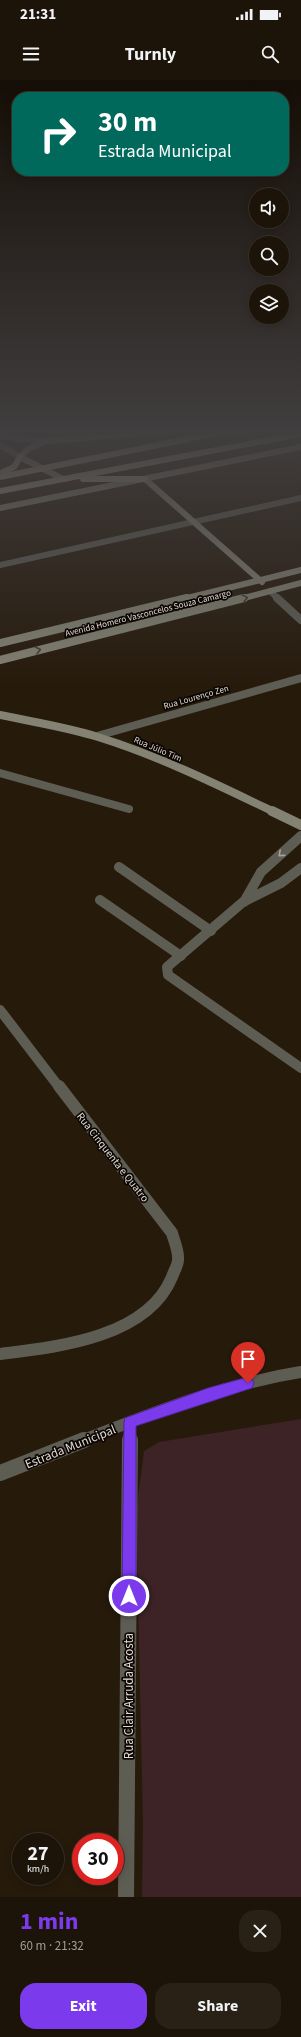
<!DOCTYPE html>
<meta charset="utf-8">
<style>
:root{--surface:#1c1408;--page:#292116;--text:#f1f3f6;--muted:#a09e9c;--line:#3a3329;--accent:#7c3aed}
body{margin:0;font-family:"Source Sans 3",sans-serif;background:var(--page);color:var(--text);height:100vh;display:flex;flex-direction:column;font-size:15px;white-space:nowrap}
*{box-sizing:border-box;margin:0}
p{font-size:13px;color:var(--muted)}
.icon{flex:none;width:22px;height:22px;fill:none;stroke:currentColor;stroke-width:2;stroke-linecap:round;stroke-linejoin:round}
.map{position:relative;height:1817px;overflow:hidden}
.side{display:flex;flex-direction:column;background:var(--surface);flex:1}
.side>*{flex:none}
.hud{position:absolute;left:12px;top:12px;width:277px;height:84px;border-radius:16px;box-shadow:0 2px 10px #0003,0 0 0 1px var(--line);background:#00695c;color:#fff;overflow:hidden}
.controls{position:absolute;left:249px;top:108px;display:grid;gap:8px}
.controls a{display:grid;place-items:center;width:40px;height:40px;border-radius:50%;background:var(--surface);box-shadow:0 2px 10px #0003,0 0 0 1px var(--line);font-size:20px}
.speed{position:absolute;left:12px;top:1753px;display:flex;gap:8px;font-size:20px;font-weight:700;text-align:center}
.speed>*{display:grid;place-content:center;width:52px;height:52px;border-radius:50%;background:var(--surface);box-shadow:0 2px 10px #0003,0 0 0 1px var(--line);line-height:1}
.speed small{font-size:10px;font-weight:400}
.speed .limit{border:6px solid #d22;background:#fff;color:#111}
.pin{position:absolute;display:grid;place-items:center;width:34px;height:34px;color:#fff;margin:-41px -17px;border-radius:50% 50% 50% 0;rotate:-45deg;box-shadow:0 0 4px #0007}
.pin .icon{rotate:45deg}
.me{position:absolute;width:44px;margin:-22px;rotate:0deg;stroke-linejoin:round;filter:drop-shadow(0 0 3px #0008)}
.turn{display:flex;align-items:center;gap:14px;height:84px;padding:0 20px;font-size:18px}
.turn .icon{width:52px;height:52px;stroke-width:2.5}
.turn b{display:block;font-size:28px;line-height:34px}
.round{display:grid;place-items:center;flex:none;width:42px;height:42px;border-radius:16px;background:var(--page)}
.head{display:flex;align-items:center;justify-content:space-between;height:68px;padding:0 20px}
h1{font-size:24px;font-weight:700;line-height:30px;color:var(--accent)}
.action{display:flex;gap:8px;margin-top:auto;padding:8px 20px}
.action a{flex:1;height:46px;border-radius:16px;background:var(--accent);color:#fff;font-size:16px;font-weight:700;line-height:46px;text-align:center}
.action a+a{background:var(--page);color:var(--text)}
.status{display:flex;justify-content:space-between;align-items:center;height:28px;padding:0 20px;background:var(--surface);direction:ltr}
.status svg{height:11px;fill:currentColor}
header{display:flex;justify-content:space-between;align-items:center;height:52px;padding:0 20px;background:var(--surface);font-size:18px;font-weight:700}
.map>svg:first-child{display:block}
</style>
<div class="status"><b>21:31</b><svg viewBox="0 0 49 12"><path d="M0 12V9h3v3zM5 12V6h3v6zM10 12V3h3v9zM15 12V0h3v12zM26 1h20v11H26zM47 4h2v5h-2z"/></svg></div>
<header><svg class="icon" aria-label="menu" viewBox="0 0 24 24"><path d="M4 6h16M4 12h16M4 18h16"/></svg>Turnly<svg class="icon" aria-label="search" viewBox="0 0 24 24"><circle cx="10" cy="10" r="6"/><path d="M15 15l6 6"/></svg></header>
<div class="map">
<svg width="301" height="1817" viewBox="0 0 301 1817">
<rect width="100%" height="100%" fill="#261a0b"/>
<!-- green -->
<path fill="#3d2325" d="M301,1339V1817H142L143,1743L136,1432L144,1371L159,1362Z"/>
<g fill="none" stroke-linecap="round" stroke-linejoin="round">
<!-- lane -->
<path stroke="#5e5d54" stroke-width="6" d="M0,355L19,359L46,361
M0,365L20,377"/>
<!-- street-far4 -->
<path stroke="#5e5d54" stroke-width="6" d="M0,485L301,418
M270,511L278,519"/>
<!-- street-far3 -->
<path stroke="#5e5d54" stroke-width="8" d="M277,518L301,540
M97,656L301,598
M0,693L129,729"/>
<!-- street-far2 -->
<path stroke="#5e5d54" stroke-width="10" d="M119,787L211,851
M301,788L281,803L243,822L167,887L168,895L301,988
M100,820L181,876
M244,822L261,792L301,756
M0,930L59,1007"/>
<!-- street-far1 -->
<path stroke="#5e5d54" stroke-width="12" d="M0,1274C57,1267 147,1258 172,1197C174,1191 178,1185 178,1180C179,1171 174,1161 172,1153L59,1006
M81,1361C152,1333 225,1304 301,1292
M130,1361V1342"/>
<!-- street -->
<path stroke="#5e5d54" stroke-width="16" d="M0,1393L84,1360
M126,1817L130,1360"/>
<!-- secondary-far2 -->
<path stroke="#838273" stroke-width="6" d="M63,399L20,377L28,369L46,361L153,352
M145,399L262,502
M0,428L301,367
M183,519L301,490
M240,519L301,503"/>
<!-- secondary-far1 -->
<path stroke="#838273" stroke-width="8" d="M0,563L187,518
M0,580L244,518
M0,635C33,642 66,647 98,657C159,676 216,704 274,732"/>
<!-- secondary -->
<path stroke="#838273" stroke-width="10" d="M272,731L301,745"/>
<!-- primary -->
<path stroke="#a09e8b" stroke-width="6" d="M3,392L14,387L20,377
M0,397L222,352
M83,399H145
M0,411L301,354"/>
</g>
<!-- one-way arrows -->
<defs><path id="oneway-chevron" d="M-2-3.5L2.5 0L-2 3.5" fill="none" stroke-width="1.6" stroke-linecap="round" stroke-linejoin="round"/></defs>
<g stroke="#413e35">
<use href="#oneway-chevron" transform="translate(245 518) rotate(-14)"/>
<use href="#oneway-chevron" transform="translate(38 570) rotate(-14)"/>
</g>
<use stroke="#a7a299" href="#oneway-chevron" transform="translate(281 774) rotate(139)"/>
<!-- sky -->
<linearGradient id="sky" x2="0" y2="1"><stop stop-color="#150e06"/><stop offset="0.58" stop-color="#413e3f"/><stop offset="1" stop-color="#413e3f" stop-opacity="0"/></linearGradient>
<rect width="301" height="607" fill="url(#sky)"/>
<!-- route -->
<path fill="#7c3aed" stroke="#51269a" d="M248,1297L252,1299L254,1303L252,1308L136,1346V1516L134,1521L129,1523L124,1521L122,1516L124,1342L125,1338L208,1308Z"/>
<g text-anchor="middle" stroke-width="3.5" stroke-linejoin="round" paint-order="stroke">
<!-- far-street labels -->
<g font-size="9" fill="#e2dad1" stroke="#0b0603">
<text transform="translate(148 533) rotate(-14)" y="3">Avenida Homero Vasconcelos Souza Camargo</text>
<text transform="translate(196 617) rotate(-16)" y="3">Rua Lourenço Zen</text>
<text transform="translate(158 669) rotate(23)" y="3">Rua Júlio Tim</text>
</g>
<!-- street labels -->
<g font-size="11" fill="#e2dad1" stroke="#0b0603">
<text transform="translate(113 1077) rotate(52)" y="4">Rua Cinquenta e Quatro</text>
</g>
<!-- near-street labels -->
<g font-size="13" fill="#e2dad1" stroke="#0b0603">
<text transform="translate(70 1366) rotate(-22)" y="5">Estrada Municipal</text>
<text transform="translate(128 1616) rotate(-90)" y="5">Rua Clair Arruda Acosta</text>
</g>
</g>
</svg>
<div class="controls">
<a><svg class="icon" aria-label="sound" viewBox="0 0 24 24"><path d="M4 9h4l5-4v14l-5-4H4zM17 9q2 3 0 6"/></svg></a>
<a><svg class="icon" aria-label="search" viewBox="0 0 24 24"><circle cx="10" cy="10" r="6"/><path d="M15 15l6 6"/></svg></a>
<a><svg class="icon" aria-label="layers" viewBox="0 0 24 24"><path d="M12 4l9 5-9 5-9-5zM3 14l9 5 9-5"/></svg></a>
</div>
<div class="speed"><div>27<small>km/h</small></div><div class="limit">30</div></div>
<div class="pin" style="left:248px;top:1303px;background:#d93025"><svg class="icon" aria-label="arrive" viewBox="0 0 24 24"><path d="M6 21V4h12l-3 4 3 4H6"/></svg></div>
<svg class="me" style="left:129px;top:1516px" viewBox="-20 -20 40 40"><circle r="17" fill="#7c3aed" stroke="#fff" stroke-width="3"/><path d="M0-11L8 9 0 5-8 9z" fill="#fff"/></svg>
<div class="hud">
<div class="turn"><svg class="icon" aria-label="right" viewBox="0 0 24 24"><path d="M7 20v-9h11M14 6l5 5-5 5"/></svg><div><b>30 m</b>Estrada Municipal</div></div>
</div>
</div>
<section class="side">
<div class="head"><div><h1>1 min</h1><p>60 m · 21:32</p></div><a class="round"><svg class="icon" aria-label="close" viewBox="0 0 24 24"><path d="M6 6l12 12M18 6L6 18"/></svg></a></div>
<div class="action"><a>Exit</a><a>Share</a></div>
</section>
